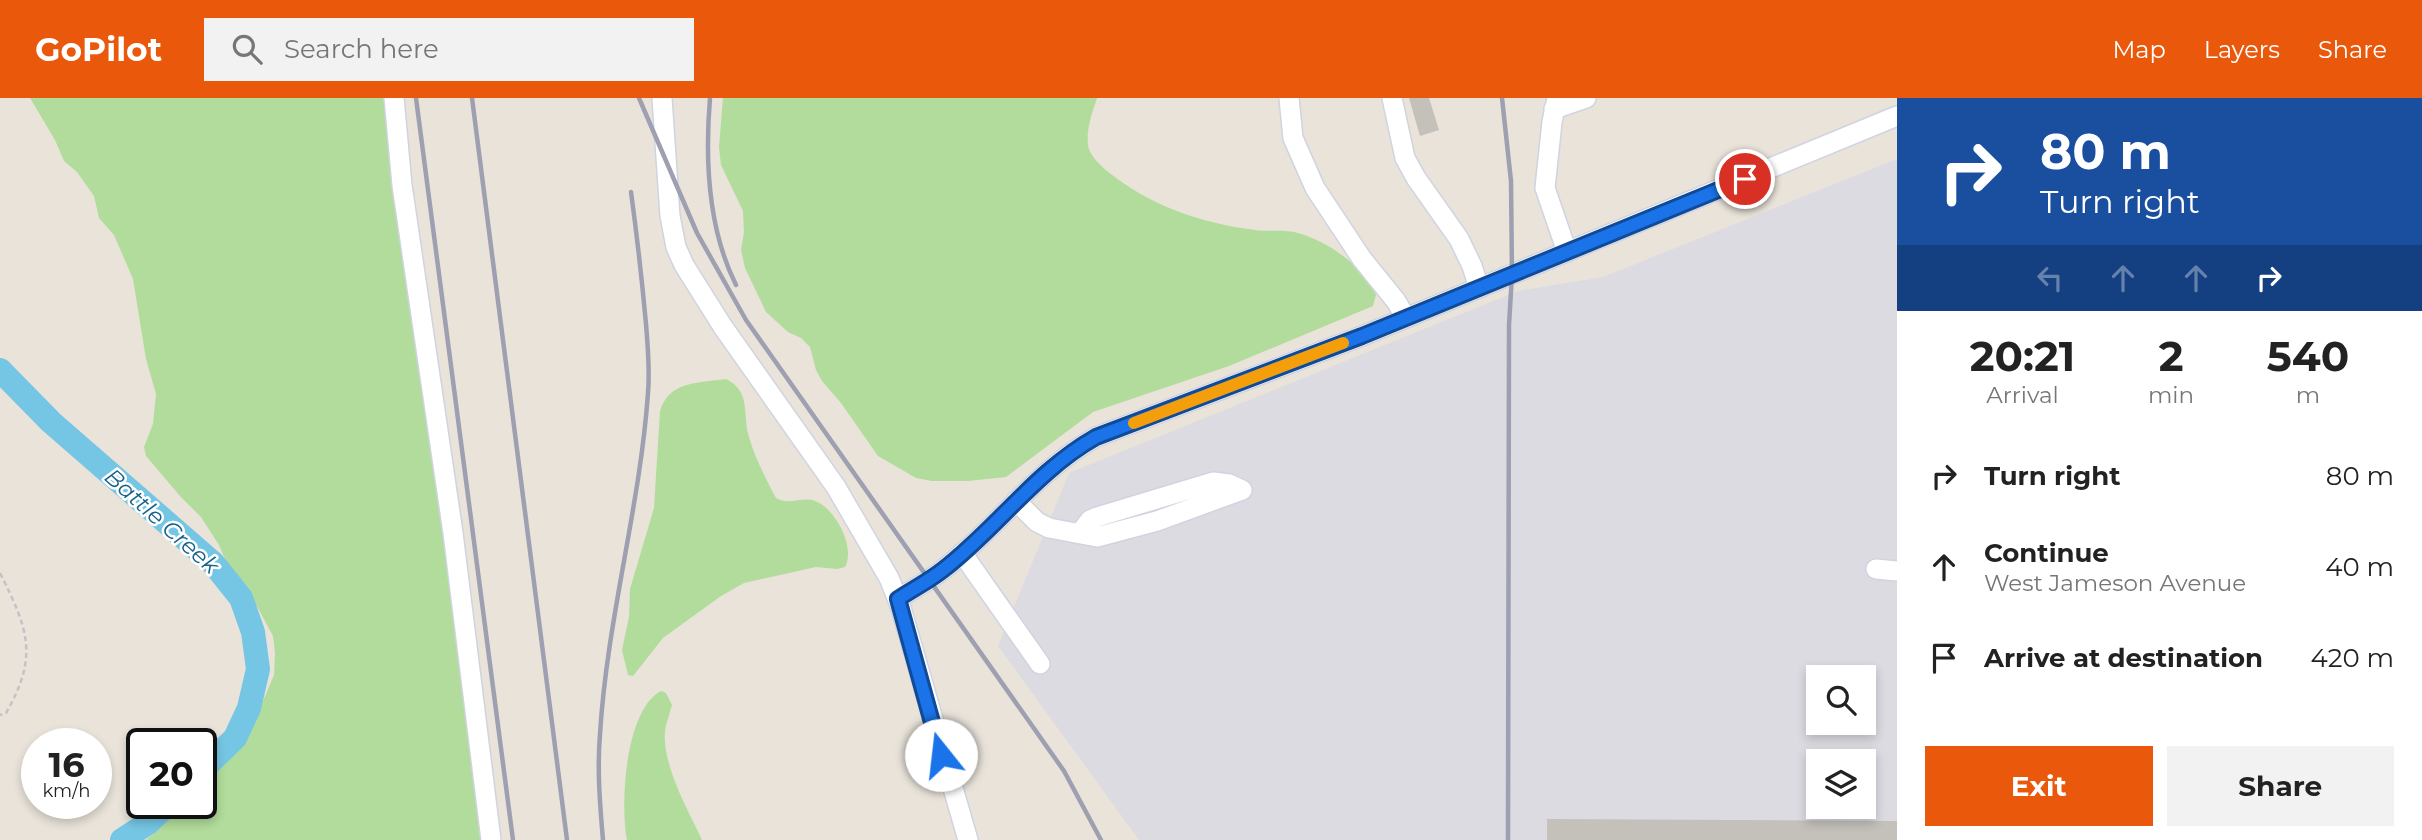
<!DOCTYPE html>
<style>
:root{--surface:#fff;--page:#f2f2f2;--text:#222;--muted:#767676;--accent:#ea580c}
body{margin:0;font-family:Montserrat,sans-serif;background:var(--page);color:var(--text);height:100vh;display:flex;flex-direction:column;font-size:26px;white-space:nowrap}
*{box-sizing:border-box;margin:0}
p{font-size:23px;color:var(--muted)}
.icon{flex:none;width:38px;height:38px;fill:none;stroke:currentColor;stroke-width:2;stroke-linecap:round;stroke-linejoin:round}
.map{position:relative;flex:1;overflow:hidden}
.side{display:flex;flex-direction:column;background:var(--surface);width:525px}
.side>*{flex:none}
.guide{background:#1a4fa0;color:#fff;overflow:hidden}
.controls{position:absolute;left:1806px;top:567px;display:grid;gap:14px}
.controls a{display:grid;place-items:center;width:70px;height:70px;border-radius:0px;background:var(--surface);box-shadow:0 4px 10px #0003;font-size:35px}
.speed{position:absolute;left:21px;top:630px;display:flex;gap:14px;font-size:35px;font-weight:700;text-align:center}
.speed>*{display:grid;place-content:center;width:91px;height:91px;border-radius:50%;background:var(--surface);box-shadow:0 4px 10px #0003;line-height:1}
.speed small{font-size:18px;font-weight:400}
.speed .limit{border:4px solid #111;border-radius:10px;background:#fff;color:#111}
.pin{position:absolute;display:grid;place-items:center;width:60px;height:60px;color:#fff;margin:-30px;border:4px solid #fff;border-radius:50%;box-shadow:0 2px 7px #0007}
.me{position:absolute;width:77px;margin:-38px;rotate:344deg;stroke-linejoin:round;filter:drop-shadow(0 0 5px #0008)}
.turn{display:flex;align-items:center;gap:24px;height:147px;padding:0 28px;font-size:32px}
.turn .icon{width:91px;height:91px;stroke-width:2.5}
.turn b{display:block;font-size:49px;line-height:60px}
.lanes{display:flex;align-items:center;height:66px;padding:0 28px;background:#0003;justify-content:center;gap:35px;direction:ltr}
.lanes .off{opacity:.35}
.eta{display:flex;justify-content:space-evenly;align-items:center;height:119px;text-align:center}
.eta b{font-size:42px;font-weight:700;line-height:49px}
.cta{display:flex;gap:14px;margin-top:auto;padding:14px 28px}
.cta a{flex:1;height:80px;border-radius:0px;background:var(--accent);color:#fff;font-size:28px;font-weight:700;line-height:80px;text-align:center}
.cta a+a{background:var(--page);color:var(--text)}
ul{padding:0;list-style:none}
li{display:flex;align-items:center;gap:21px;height:91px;padding:0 28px}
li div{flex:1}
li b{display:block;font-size:26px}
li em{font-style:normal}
header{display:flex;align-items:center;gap:42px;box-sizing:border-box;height:98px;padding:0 35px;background:var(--accent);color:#fff}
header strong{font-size:33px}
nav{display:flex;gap:38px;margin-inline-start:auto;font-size:24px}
.search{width:490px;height:63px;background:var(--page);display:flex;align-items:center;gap:18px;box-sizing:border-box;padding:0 24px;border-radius:0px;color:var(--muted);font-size:26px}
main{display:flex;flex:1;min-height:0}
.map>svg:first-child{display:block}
</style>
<header>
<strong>GoPilot</strong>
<div class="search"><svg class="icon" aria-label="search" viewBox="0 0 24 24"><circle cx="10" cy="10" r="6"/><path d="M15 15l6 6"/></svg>Search here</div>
<nav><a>Map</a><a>Layers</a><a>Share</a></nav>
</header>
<main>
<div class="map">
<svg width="1897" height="742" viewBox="0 0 1897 742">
<rect width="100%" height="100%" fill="#e9e3da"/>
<!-- industrial -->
<path fill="#dddbe2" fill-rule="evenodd" d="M1897,61V742H1139L998,548L1069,375L1518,193L1603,179ZM1818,579H1864V625H1818ZM1818,663H1864V709H1818Z"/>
<!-- green -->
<path fill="#b1dc9b" d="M30,0H389L467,603L466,628L476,651L483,742H146L188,705H201V692L249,636L274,577L275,555L273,538L258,510L228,468L219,447L201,419L180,398L146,358L144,349L153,326L156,296L146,261L133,181L114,137L99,120L94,98L77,74L64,63L55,42Z
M723,0H1097C1092,15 1086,32 1088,47C1089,57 1100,67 1107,73C1150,108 1201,125 1255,132C1268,134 1285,131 1298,135C1329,144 1362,167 1376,197L1373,208L1229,268L1093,314L1006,379L968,383H932L916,380L878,358L841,305L822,283L816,272L810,249L801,240L788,234L766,214L745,170L741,152L744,134L743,113L721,67L719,49Z
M726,281C752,294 742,317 749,339C755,360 766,381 776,400C789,408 802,398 815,403C835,410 856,449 845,469L837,471L816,469L744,485L721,498L663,540L633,578L628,577L622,552L629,519L630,491L654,410L660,313C669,283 698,285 726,281Z
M661,593L666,595L672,607C670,615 666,625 665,633C662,667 688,712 702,742H627C620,706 625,612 661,593Z"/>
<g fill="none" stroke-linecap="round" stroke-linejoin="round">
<!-- river -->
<path stroke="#75c6e4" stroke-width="24" d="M0,272L51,324L213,465L241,500L253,534L258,571L249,610L235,640L201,673
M122,742L148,725L169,705"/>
</g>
<!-- building -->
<path fill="#c4c0ba" d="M1409,0H1429L1439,32L1420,38Z
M1547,721L1897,723V742H1547Z"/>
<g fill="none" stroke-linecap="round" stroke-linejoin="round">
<defs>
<path id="minor" d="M394,0L402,87L453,435L491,742
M662,0L670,118L676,149L684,167L723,229L836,389L889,480L901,510L968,742
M1289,0L1293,40L1315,90L1362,161L1396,203L1406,220
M1392,0L1405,60L1416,80L1459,141L1472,168L1479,190
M1557,0L1552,24L1545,90L1567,154
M1554,11L1586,0
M1016,403L1037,424L1049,430L1097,439L1157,423L1242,392
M1080,435L1090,422L1097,419L1213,384L1229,386L1242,392
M962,455L1040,566
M1876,471L1897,473
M898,501C913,491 929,483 944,471C997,430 1036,373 1096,339L1362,238L1897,18"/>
</defs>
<!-- minor casing -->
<use href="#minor" stroke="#d0d3e0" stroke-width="22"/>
<!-- path -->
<path stroke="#c3c3c3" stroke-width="2.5" stroke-dasharray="5 3.5" stroke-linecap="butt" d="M0,475C28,531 39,558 6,615L0,617"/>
<!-- minor -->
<use href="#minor" stroke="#fff" stroke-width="19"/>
<!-- rail -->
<path stroke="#9ea0b1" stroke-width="4.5" d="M416,0L513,742
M472,0L567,742
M639,0L697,135L746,222L1064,673L1101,742
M710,0C705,60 708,131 736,187
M1502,0L1511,83L1512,177L1509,227L1508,742
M603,742C600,707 597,672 600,636C607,521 640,409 648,295C650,272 648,249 646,226C642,182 637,138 631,94"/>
</g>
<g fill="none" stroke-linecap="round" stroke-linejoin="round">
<defs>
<path id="route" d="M941,657L898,501C913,491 929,483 944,471C997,430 1036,373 1096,339L1362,238L1745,81"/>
</defs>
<!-- route casing -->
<use href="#route" stroke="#114b97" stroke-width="18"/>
<!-- route -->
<use href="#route" stroke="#1a73e8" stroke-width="12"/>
<!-- slow -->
<path stroke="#f59e0b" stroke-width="12" d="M1134,325L1343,245"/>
</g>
<g text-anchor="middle" stroke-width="5" stroke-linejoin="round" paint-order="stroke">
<!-- water labels -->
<g font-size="23" font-style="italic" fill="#18638c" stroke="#fff">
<text transform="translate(162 423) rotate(42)" y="8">Battle Creek</text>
</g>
</g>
</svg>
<div class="controls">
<a><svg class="icon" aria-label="search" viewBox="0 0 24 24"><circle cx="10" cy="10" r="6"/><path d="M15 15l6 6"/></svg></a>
<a><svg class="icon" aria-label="layers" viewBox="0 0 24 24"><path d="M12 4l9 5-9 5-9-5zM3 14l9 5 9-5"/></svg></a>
</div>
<div class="speed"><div>16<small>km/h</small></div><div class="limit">20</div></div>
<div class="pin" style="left:1745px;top:81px;background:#d93025"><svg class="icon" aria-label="arrive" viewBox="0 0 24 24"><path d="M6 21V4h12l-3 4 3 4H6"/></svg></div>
<svg class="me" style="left:941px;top:657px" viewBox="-20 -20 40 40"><circle r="19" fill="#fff"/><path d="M0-13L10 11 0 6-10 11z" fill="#1a73e8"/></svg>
</div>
<section class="side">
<div class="guide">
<div class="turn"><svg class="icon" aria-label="right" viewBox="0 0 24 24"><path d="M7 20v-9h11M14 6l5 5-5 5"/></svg><div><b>80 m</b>Turn right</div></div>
<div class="lanes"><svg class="icon off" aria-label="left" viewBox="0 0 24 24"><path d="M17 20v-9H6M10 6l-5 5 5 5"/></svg><svg class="icon off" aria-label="ahead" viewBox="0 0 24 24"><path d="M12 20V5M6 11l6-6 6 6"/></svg><svg class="icon off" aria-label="ahead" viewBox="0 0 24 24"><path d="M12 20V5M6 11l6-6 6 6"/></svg><svg class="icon" aria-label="right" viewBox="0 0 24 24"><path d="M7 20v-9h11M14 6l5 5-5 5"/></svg></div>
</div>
<div class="eta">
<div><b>20:21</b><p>Arrival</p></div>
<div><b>2</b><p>min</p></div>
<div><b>540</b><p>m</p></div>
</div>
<ul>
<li><svg class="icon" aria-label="right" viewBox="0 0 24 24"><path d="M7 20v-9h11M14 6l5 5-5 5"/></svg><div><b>Turn right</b></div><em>80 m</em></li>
<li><svg class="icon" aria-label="ahead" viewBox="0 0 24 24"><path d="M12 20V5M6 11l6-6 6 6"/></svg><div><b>Continue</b><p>West Jameson Avenue</p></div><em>40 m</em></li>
<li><svg class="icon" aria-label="arrive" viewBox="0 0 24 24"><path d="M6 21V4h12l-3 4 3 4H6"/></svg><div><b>Arrive at destination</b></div><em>420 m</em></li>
</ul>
<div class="cta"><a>Exit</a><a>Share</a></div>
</section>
</main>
